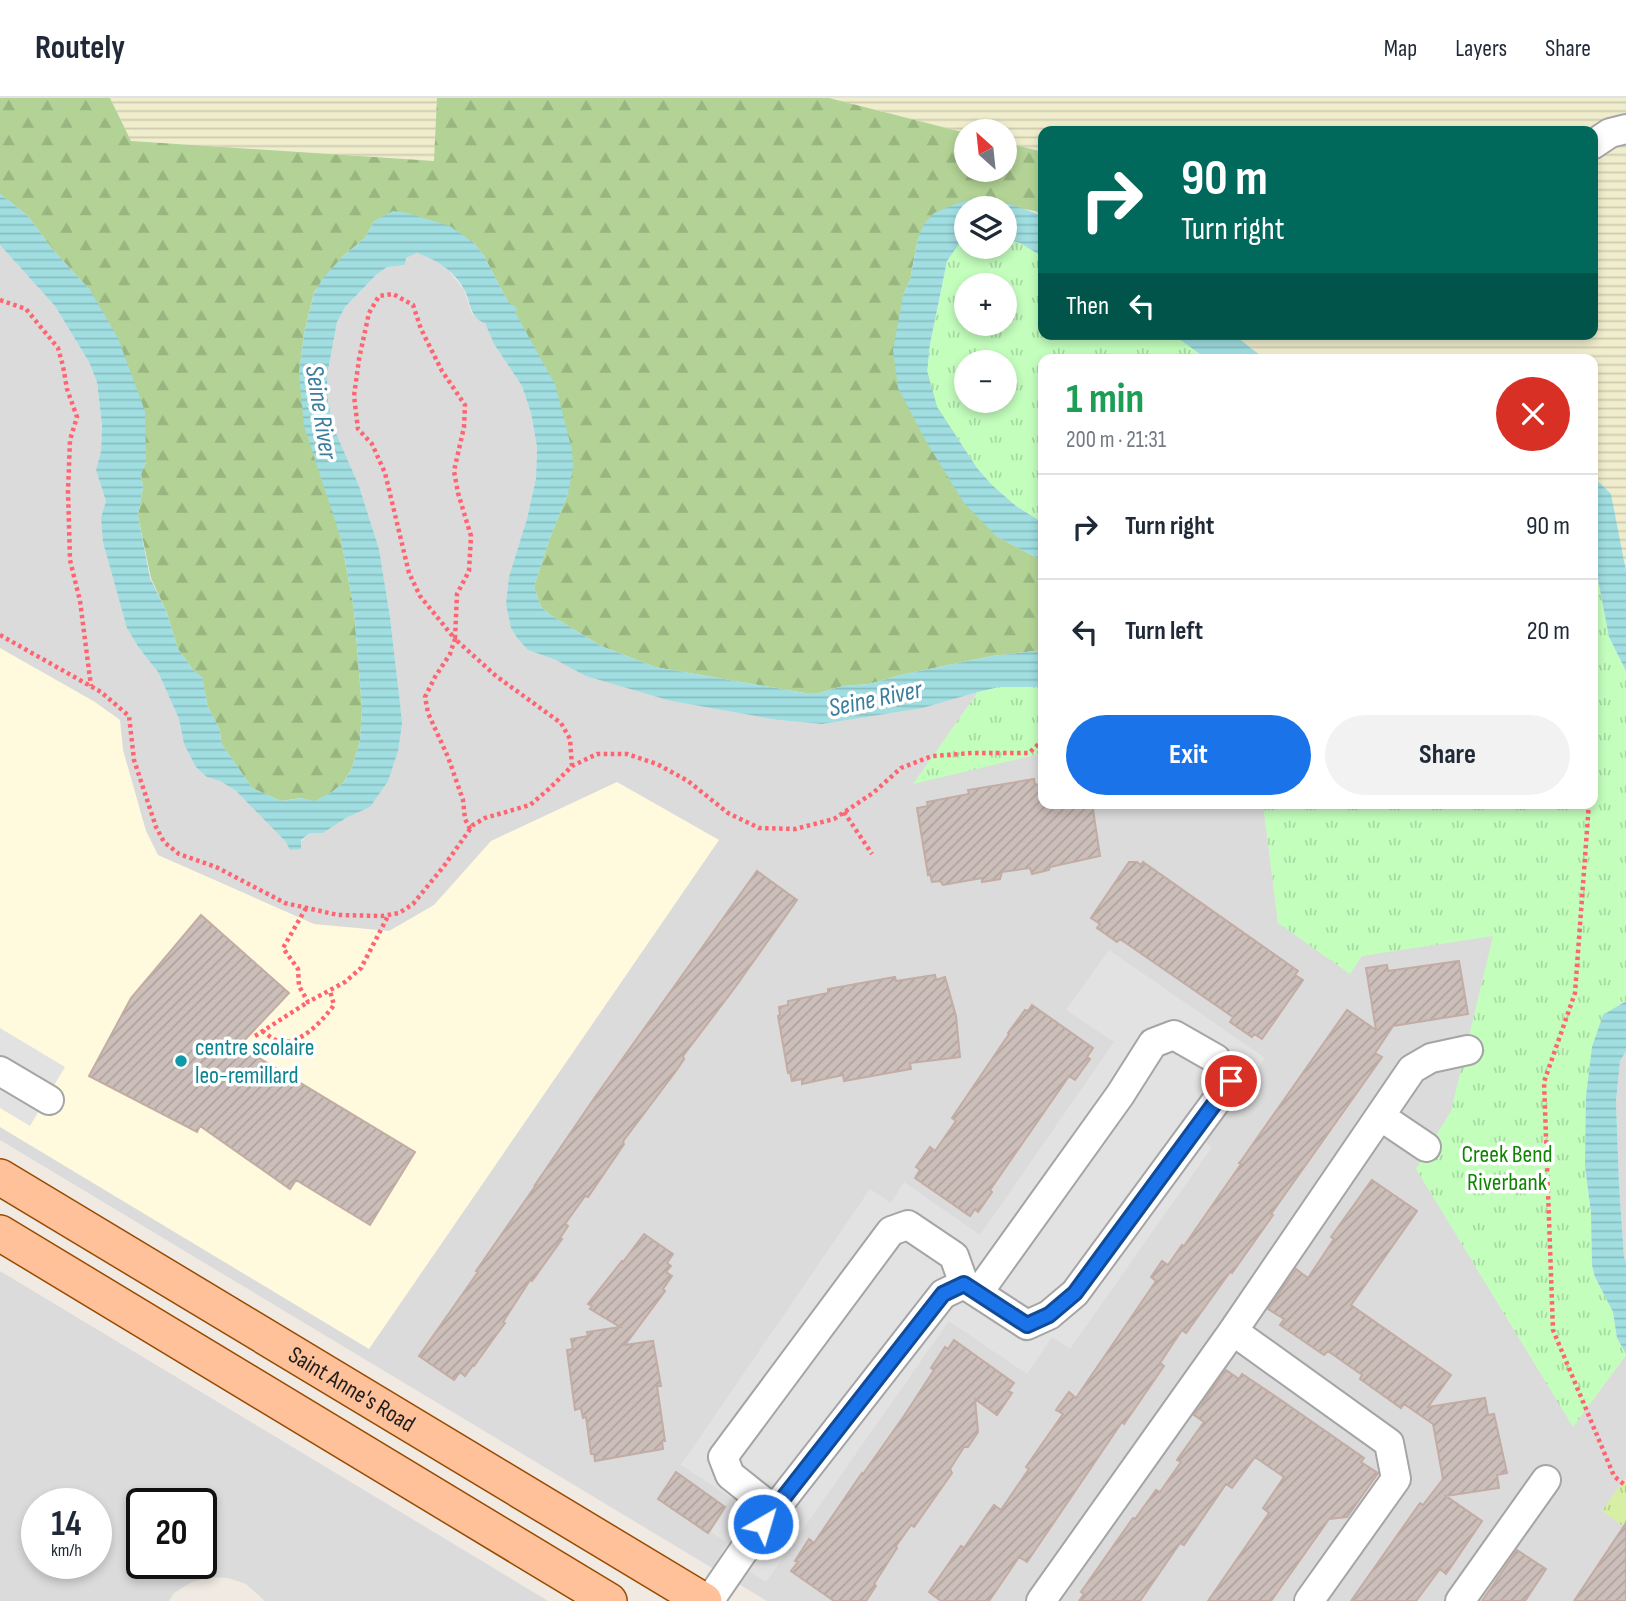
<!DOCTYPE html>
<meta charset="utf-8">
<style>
:root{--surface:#fff;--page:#f2f2f3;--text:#1f2937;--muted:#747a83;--line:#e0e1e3;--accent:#1a73e8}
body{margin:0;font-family:"Sofia Sans Condensed",sans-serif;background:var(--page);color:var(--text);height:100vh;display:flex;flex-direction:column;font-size:26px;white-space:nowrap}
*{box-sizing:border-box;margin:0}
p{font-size:23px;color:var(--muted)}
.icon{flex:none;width:38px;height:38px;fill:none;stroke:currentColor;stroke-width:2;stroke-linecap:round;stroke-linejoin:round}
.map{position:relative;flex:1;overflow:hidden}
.sheet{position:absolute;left:1038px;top:256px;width:560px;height:455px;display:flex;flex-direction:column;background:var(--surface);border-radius:14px;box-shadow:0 4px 10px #0003}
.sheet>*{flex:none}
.banner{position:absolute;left:1038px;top:28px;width:560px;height:214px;border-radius:14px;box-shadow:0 4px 10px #0003;background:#00695c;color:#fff;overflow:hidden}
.needle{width:46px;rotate:333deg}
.tools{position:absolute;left:954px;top:21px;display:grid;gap:14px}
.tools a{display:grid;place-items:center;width:63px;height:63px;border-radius:50%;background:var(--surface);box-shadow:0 4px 10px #0003;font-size:35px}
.speed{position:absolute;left:21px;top:1390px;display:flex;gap:14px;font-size:35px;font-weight:700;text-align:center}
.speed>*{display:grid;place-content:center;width:91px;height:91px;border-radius:50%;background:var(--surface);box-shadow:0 4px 10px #0003;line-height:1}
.speed small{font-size:18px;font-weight:400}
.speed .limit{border:4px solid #111;border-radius:10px;background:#fff;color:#111}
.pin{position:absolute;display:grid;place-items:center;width:60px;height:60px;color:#fff;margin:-30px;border:4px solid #fff;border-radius:50%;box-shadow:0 2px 7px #0007}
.me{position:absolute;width:77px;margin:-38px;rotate:38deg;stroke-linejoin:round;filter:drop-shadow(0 0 5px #0008)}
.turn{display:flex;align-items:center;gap:24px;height:147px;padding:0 28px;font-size:32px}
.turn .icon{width:91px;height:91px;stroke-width:2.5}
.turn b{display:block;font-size:49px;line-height:60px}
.then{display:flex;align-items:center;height:66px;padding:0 28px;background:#0003;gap:14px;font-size:26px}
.round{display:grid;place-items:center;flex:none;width:74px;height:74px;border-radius:37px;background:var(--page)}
.summary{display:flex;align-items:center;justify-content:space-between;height:119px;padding:0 28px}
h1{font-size:42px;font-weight:700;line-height:52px;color:#1e9e55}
.primary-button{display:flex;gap:14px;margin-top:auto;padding:14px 28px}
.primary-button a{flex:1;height:80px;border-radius:42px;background:var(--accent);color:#fff;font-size:28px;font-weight:700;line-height:80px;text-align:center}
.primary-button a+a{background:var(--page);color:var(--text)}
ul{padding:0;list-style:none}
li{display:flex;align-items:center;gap:21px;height:105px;padding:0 28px;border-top:2px solid var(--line)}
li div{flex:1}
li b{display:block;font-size:26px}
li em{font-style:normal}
header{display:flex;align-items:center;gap:42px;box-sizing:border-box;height:98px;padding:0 35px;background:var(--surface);border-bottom:2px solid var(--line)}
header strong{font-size:33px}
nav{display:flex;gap:38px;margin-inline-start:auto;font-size:24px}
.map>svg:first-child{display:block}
</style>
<header>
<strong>Routely</strong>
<nav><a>Map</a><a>Layers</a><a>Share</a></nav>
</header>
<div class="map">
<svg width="1626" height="1503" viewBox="0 0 1626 1503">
<defs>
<pattern id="farmland-rules" width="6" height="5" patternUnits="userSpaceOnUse" patternTransform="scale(1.75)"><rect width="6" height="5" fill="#f0edcd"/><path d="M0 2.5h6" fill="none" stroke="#cdcbb0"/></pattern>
<pattern id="grass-tufts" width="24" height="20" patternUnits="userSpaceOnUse" patternTransform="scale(1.75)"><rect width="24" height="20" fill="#d6efa5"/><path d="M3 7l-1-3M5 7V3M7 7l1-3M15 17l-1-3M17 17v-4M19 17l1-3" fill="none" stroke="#b7cc8e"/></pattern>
<pattern id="forest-firs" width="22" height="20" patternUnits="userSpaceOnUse" patternTransform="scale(1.75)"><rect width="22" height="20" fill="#b2d395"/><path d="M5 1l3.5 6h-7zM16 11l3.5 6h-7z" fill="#99b580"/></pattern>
<pattern id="park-tufts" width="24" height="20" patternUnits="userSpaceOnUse" patternTransform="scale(1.75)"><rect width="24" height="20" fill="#c3febd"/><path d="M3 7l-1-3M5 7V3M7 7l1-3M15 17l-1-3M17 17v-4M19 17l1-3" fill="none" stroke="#a7d9a2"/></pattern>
<pattern id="water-rules" width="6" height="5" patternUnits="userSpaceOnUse" patternTransform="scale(1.75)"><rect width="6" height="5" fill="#a0dee1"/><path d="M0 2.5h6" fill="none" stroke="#89bec1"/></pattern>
<pattern id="building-hatch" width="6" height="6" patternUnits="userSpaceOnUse" patternTransform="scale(1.75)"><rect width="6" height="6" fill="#ccbeb9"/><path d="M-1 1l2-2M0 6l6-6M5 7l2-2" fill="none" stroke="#afa39f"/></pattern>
</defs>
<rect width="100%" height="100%" fill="#f0eae3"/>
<!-- residential -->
<path fill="#dcdbdb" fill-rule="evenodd" d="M0,147L55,208L89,264L97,284L102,327L101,353L96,372L106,403L101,419L139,550L158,574L179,621L184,646L207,679L220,683L235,692L286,744L291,752L310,735H323L346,720L370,709L400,605L390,519L379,451L359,388L335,333L328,304L327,278L337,224L345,209L376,177L387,169L405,167L406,160L417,155L433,160L447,170L464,192L472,216L485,225L494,246L522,288L531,315L537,349L536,380L527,421L528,552L671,603L778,622L821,626L923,610L978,594L914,685L1043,655V705H1263L1278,825L1374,816L1542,789L1573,1328L1626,1257V1379L1603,1413L1626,1430V1503H767L0,1042Z
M1626,953V1164L1624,1159L1619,1087L1616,1003L1620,962Z
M0,1173L487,1466L548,1503H265L246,1486L228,1480L209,1479L190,1485L174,1495L169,1503H0ZM37,1405H96V1465H37ZM142,1405H201V1465H142Z"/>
<!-- education -->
<path fill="#fff9dd" d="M0,550L95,604L120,622L123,652L146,733L158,757L314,826L389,833L434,807L491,743L617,684L719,742L369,1251L0,1029Z"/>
<!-- farmland -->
<path fill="url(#farmland-rules)" d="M110,0H437L435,63L131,43Z
M829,0H1626V473L1611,396L1600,385L1593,381L1592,261H1265L1233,236H1592V33H1043V54L1005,44L1004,33H966V35Z"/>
<!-- grass -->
<path fill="url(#grass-tufts)" d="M1626,1379V1430L1602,1413Z"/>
<!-- forest -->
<path fill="url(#forest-firs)" d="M0,0H110L131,43L434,63L437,0H829L966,35V72H1004L1005,44L1043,54V118L1035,113L970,102L918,140L910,182L903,197L996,438L1043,463V552L992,558L905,576L869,586L843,588L819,595H805L655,569L601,548L552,518L541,509L534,489L550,440L568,396L508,204L484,158L474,145L374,123L365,140L343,158L314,194L304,236L299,276L341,441L354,512L362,611L360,642L352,670L343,685L332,694L315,704L301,700L281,703L252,690L221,645L220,632L208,609L202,580L194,573L178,551L167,515L151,480L138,418L143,389L141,376L146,364L90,192L53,152L28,118L0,96Z"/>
<!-- park -->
<path fill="url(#park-tufts)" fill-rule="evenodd" d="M965,136L966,149H1004L1005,141L1020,145L1043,159V236H1172L1207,261H1043V425L1016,408L992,387L977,370L937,309L927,273L930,246L947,163ZM966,187H1004V226H966ZM966,264H1004V303H966Z
M1593,455L1609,539L1626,573V903L1621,904L1585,1068L1591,1115L1592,1167L1595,1179L1613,1214L1617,1240L1626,1257L1573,1329L1416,1071L1451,1013L1493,838L1362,858L1350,876L1278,825L1263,705H1592Z
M999,589H1043V655L913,686L978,594Z"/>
<!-- parking -->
<path fill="#e2e2e2" d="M1109,852L1265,960L1220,1020L1199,1039L1212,1049L1070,1251L1052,1239L1027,1276L949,1223L766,1484L721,1455L727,1445L711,1434L733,1401L681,1367L870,1091L891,1105L904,1084L980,1137L1114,944L1066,912Z
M0,930L65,969L30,1028L0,1010Z"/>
<!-- water -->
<path fill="url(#water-rules)" d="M0,96L28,118L53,152L90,192L118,240L145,313L146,364L141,376L143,389L138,418L150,480L167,515L178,551L194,573L202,579L208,609L220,632L221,645L252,690L281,703L301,700L315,703L332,694L343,685L352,670L360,642L362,611L354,512L341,441L304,328L299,276L304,236L314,195L323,180L343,158L365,140L374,123L393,113L407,115L450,128L474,145L484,158L508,204L517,210L515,214L555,286L572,352L573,369L568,396L550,440L534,489L541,509L552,518L601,548L655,569L805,595H819L843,588L869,586L905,576L992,558L1043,552V589H999L978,594L923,610L822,626L778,622L671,603L586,578L556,562L528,552L518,541L511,530L506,506L509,479L527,421L536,380L537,349L531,315L522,288L494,246L485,225C470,220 471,206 465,193C455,173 437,162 417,155L406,160L405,167L387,169L376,177L345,209L337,224L327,278L328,304L335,333L359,388L379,451L390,519L400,605L402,626L398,653L388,683L370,709L346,720L323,735H310L301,742V751L290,752L286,744L235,692L220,683L207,679L196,669L184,646L179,621L158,574L139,550L127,530L103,444L101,419L106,403L96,372L101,353L102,327L97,284L89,264L55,208L0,147Z
M970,102L1010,106L1043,118V159L1020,145L1005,141L1004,110H966V136L947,163L930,246L927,273L937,309L977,370L992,387L1016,408L1043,425V463L996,438L964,405L927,345L898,290L893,252L903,197L910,182L918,140L924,126L934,115L958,105Z
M1172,236H1233L1265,261H1207Z
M1593,381L1600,385L1611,396L1626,473V573L1609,539L1593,455Z
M1626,903V953L1620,963L1616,1003L1619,1087L1624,1159L1626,1164V1256L1617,1240L1613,1214L1595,1179L1592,1167L1591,1115L1585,1068L1586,998L1592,949L1603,917Z"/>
<!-- building -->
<path fill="url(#building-hatch)" stroke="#c3aca4" stroke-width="2" d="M1034,681L1035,687L1043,685V705H1092L1100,758L1050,769L1049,772L1032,776L1030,770L1002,774L1000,781L982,784V780L943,787L940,783L932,784L930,776L928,777L917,710L928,708L927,704L969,696L968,692Z
M1129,764H1137L1141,767L1143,764L1298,873L1295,877L1303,882L1262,941L1254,936L1252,939L1230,924L1233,919L1120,841L1117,844L1097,830L1100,826L1091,820Z
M757,773L797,802L736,888L683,958L684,961L676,973L624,1042L623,1045L624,1046L588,1099L585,1098L565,1126L568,1128L560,1140L562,1141L532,1183L530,1182L510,1213L503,1224L505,1225L494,1240L474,1268L473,1267L465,1278L460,1274L454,1282L419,1258L478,1174L476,1173L536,1087H535L593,1002Z
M201,817L289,895L239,948L415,1054L370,1127L296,1082L290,1091L200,1028L197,1034L89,978L131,900Z
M1459,863L1468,916L1393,928L1375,955L1382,959L1271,1116L1273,1117L1232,1175L1230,1174L1186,1235L1182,1232L1160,1265L1164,1268L1124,1326L1122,1324L1027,1464L1019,1459L989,1503H941L929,1494L961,1448L964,1450L994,1407L1001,1412L1029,1371L1026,1369L1063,1316L1056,1312L1069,1294L1076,1300L1156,1183L1151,1179L1162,1163L1168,1167L1182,1147L1184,1148L1241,1066L1239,1065L1241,1063L1347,912L1376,932L1366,870L1387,867L1388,873Z
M935,877L936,882L945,879L956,918L960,959L910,965L911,971L844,983L843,977L802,986V981L792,983L790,974L788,975L778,918L780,917L779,909L788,907V903L828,895V891L895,879L896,883Z
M1032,907L1093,950L1087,959L1090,961L1075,982L1069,978L990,1092L992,1094L978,1114L975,1111L970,1118L915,1080L920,1072L916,1069L930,1049L935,1053L956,1023L952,1020L1009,936L1008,935L1025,912L1028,913Z
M1372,1082L1417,1113L1351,1207L1451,1277L1428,1309L1485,1300L1488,1317L1494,1316L1507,1375L1497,1377L1499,1390L1446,1398L1482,1423L1446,1476L1440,1471L1416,1503H1351L1420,1405L1423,1407L1443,1381L1433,1326L1404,1306L1401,1310L1360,1281L1362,1277L1328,1253L1324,1257L1280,1227L1284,1221L1268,1211L1296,1171L1308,1180L1334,1141L1331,1139Z
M644,1136L673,1156L667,1165L671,1168L666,1174L672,1178L663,1191L665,1193L625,1247L653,1243L661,1288H657L665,1343H662L663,1351L595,1363L594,1356H591L586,1319L583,1320L581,1310L575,1312L567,1252L573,1251L571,1241L588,1238L587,1234L620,1229L590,1211L592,1208L588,1206L622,1163L623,1164Z
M954,1242L1014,1285L1008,1293L1012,1295L997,1317L975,1301L978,1334L968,1349H964L950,1371L952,1375L914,1429L911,1427L896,1448L897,1450L874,1486L876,1488L866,1503H834L791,1473L798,1464L795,1463L809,1441L814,1445L862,1375L863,1376L904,1318L934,1272L931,1270L945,1249L948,1251Z
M1226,1272L1239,1281L1242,1276L1278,1300L1364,1360L1361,1364L1378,1375L1347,1419L1329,1421L1271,1503H1208L1269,1415L1263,1410L1284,1379L1255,1359L1232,1390L1226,1386L1184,1447L1180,1445L1140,1503H1079L1084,1496L1081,1494L1133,1420L1135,1421L1156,1392L1160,1394L1181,1364L1177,1362L1204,1324L1194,1317Z
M676,1374L725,1409L708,1435L658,1401Z
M1626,1425V1503H1574Z
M1517,1452L1546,1471L1525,1503H1482Z"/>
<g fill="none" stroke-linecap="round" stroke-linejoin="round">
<defs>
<path id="minor" d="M1592,47L1610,35L1626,31
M0,973L49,1002
M1380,1018L1426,1049
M1233,1233L1389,1345L1396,1381L1309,1503
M774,1412L730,1377L723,1359L891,1133L908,1127L954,1158L964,1186
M709,1503L753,1439L943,1196L964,1186L1027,1227L1049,1217L1075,1195L1231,983L1216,961L1174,937L1153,945L1120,997L978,1195
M1041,1503L1233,1233L1412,971L1431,960L1468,952
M1460,1503L1546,1382"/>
<g id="major">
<path id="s1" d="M0,1079L704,1503"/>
<path d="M0,1135L609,1503"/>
</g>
</defs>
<!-- minor casing -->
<use href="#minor" stroke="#a5a5a5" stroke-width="32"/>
<!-- major casing -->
<use href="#major" stroke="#984b00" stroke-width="38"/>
<!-- path -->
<path stroke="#ff6571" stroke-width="4.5" stroke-dasharray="3.5 3.5" stroke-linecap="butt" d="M0,202L26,211L58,250L63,268L67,291L77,319L70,342L68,393L70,462L80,503L91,588
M0,537L101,594L129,618L134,662L156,729L164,744L179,756L216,769L285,805L338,817L382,818L399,815L413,806L444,768L473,727L485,720L530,707L550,690L572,668L597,656H627L657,666L688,683L728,715L759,730L795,731L834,721L873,695L901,670L932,658L973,655H1029L1043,642
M1589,705L1575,895L1544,984L1553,1232L1614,1378L1626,1388
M844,714L872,756
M470,731L465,721L463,702L448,659L428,615L425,599L435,579L450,556L455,541L420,498L409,475L385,375L372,346L358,331L354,298L359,261L369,215L379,198L393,196L413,207L421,231L442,273L465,307L464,329L454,373L458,395L471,438L469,473L457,496L455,541L496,578L561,625L570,641L572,668
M306,810L283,850L298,871L299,888L308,904L345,884L361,870L388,818
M262,933C267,936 271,940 276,942C298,951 323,922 334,907L330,893
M255,938L308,904"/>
<!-- minor -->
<use href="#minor" stroke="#fff" stroke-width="28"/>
<!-- major -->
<use href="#major" stroke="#ffc199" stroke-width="35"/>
</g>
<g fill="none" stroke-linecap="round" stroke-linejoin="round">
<defs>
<path id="route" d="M763,1426L943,1196L964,1186L1027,1227L1049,1217L1075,1195L1231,983"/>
</defs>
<!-- route casing -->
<use href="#route" stroke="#114b97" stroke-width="18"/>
<!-- route -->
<use href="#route" stroke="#1a73e8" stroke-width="12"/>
</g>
<!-- markers -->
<circle fill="#0f9aa8" stroke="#fff" stroke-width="2.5" cx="181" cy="963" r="7"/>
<g text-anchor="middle" stroke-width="7" stroke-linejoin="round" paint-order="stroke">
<!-- culture labels -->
<g font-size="24" fill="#0d838f" stroke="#fff" text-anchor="start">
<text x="195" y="957">centre scolaire<tspan x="195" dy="28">leo-remillard</tspan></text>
</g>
<!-- park labels -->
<g font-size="24" fill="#0f8602" stroke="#fff">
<text x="1507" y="1064">Creek Bend<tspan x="1507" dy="28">Riverbank</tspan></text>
</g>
<!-- street labels -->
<g font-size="24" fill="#1e1e1e" stroke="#fff">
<text dy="8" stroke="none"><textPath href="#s1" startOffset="411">Saint Anne's Road</textPath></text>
</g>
<!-- water labels -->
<g font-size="26" font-style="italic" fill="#3b7e9d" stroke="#fff">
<text transform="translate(322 314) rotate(81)" y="9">Seine River</text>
<text transform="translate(875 600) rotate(-12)" y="9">Seine River</text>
</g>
</g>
</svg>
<div class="tools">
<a><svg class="needle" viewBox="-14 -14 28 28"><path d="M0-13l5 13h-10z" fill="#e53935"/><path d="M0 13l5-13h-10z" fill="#747a83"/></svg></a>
<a><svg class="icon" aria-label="layers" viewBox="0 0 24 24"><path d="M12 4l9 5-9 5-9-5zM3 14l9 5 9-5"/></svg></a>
<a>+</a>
<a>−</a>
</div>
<div class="speed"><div>14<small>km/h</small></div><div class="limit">20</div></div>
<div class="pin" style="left:1231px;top:983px;background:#d93025"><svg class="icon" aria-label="arrive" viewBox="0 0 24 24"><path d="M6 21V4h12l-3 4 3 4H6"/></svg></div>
<svg class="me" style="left:763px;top:1426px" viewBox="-20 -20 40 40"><circle r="17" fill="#1a73e8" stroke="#fff" stroke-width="3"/><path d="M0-11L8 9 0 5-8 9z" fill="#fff"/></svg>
<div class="banner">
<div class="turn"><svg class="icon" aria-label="right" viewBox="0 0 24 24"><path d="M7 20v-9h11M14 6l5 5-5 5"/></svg><div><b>90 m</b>Turn right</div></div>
<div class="then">Then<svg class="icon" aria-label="left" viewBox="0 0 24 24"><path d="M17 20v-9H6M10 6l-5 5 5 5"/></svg></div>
</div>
<section class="sheet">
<div class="summary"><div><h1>1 min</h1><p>200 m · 21:31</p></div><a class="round" style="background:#d93025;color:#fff"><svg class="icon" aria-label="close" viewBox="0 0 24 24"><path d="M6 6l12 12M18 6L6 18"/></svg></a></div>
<ul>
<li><svg class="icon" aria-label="right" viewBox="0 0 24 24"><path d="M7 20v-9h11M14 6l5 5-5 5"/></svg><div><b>Turn right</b></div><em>90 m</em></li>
<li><svg class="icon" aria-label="left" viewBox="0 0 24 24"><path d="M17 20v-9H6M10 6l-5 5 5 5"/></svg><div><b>Turn left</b></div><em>20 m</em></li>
</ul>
<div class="primary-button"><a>Exit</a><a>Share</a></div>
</section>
</div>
